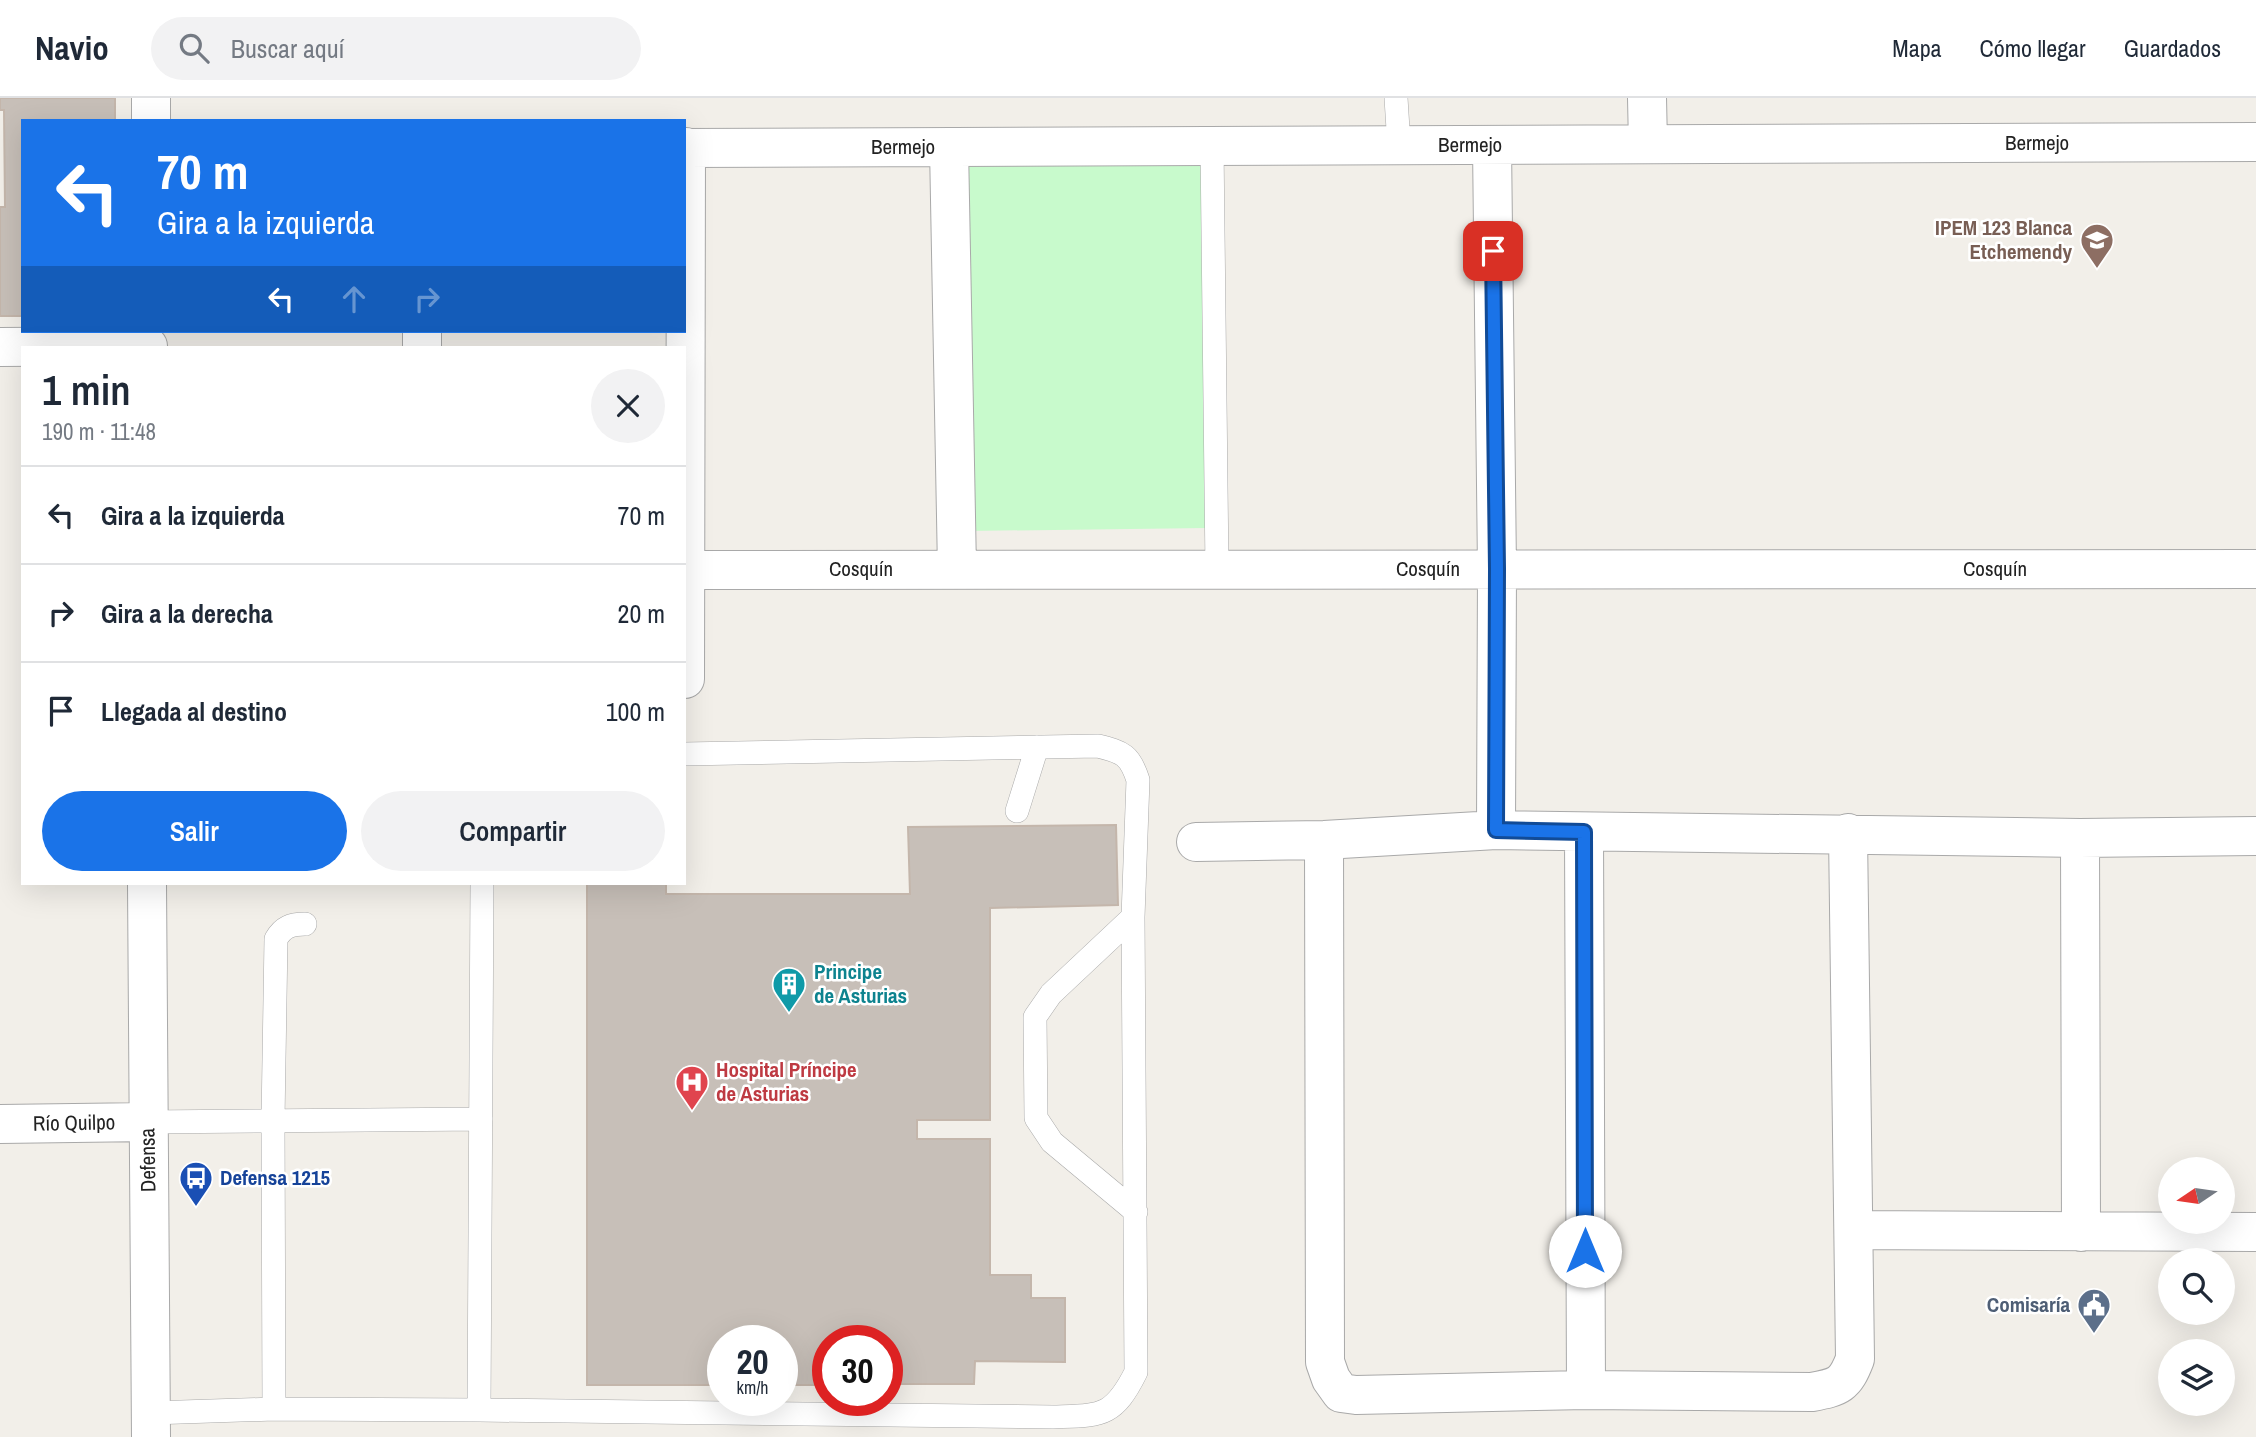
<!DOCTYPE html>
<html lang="es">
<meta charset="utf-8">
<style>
:root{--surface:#fff;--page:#f2f2f3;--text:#1f2937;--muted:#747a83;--line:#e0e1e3;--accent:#1a73e8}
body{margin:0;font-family:"Archivo Narrow",sans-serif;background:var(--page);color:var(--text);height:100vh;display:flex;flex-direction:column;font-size:26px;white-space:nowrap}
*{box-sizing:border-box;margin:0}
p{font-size:23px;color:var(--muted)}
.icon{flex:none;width:38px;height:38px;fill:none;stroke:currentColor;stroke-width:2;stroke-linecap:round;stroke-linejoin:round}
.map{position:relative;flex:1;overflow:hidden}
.side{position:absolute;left:21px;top:248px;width:665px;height:539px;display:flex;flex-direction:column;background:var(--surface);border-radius:0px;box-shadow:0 7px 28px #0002}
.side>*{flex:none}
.top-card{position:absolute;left:21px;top:21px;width:665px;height:214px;border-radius:0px;box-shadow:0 7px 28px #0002;background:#1a73e8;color:#fff;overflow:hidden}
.needle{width:46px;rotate:257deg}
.fabs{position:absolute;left:2158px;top:1059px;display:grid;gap:14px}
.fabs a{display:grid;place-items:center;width:77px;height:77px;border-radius:50%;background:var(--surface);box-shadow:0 7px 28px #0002;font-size:35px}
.speed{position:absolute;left:707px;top:1227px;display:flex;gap:14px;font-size:35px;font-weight:700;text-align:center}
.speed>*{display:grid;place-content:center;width:91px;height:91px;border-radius:50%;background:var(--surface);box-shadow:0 7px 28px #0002;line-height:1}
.speed small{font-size:18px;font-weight:400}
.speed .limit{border:10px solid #d22;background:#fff;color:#111}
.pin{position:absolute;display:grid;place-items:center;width:60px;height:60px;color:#fff;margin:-30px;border-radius:14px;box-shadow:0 4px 10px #0006}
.me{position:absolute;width:77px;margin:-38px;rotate:0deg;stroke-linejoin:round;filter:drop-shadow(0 0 5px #0008)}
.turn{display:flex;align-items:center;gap:24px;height:147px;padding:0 21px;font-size:32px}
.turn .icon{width:91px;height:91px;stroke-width:2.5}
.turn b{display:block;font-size:49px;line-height:60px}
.lanes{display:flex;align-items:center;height:66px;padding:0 21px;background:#0003;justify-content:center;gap:35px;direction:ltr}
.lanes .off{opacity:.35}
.round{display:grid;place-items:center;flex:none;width:74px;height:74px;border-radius:37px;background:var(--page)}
.head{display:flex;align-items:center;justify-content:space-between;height:119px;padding:0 21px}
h1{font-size:42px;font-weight:600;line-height:52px}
.button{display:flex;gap:14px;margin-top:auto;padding:14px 21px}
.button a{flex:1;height:80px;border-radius:42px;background:var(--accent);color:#fff;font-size:28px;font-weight:600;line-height:80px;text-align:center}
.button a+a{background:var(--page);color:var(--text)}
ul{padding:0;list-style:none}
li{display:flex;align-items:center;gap:21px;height:98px;padding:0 21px;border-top:2px solid var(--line)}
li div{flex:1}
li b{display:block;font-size:26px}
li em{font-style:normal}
header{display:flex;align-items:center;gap:42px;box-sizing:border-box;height:98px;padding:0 35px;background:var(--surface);border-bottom:2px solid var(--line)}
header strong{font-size:33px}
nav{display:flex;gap:38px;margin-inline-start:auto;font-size:24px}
.search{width:490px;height:63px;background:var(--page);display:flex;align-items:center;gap:18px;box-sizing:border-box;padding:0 24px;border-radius:38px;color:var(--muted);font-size:26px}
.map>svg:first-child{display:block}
</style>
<header>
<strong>Navio</strong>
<div class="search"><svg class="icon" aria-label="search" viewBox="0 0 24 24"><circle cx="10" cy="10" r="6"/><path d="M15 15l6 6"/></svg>Buscar aquí</div>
<nav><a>Mapa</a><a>Cómo llegar</a><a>Guardados</a></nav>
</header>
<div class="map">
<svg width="2256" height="1339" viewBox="0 0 2256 1339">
<rect width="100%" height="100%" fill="#f2efe9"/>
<!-- park -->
<path fill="#c8facc" d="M961,61L1201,62L1207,430L966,433Z"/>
<!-- building -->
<path fill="#c7bfb8" stroke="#c4b6ab" stroke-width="2" d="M0,0H115V23H23V218H0V109H5L4,12H0Z
M1116,727L1118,807L990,810V1022H917V1041H990V1177H1031V1200H1065V1264L975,1263L974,1286H887V1242H828V1287H782V1242H723V1287H587V786H666V796H910L908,729Z"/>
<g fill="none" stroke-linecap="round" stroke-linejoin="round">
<defs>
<path id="lane" d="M1396,0L1399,47
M1212,48L1217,471
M1017,713L1037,649
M1133,819L1051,896L1035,919L1036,1020L1052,1044L1136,1114
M148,1024L481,1021
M274,1311L273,1022L276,841C283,829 291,826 305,826
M479,1312L482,786
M151,1315L274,1311L479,1312L1053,1319C1101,1317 1113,1320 1136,1274L1133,819L1138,682C1130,657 1123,654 1098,648L684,656"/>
<path id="street" d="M1647,0L1648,46
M151,23V0
M1492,47L1497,471L1496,732
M949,49L957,471
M684,50L2256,44
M0,249L148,248
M422,250V233
M684,472L2256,471
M685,581L686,49
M1584,734L1586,1292
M2080,740L2081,1134
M1324,742L1325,1264L1331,1281L1341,1295L1356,1297L1586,1292L1812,1294C1839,1289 1845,1287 1855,1261L1848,735
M1196,744L1324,742L1496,732L2080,740L2256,738
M147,786L151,1339
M0,1026L148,1024
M1854,1132L2256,1134"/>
</defs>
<!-- lane casing -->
<use href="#lane" stroke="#a9a9a9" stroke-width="24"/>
<!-- street casing -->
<use href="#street" stroke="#a9a9a9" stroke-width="40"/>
<!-- lane -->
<use href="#lane" stroke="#fff" stroke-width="23"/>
<!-- street -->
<use href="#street" stroke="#fff" stroke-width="38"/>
</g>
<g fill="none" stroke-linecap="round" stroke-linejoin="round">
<defs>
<path id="route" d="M1493,153L1497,471L1496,732L1584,734L1585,1153"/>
</defs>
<!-- route casing -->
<use href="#route" stroke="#114b97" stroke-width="18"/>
<!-- route -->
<use href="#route" stroke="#1a73e8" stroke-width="12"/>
</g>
<!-- icons -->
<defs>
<symbol id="school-pin" viewBox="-11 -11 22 30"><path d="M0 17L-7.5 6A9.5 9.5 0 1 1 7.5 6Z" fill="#8d6e63" stroke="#fff"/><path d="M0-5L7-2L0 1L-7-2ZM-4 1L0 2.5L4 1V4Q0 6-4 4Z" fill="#fff"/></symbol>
<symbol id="building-pin" viewBox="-11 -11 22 30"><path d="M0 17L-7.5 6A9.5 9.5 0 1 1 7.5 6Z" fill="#0f9aa8" stroke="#fff"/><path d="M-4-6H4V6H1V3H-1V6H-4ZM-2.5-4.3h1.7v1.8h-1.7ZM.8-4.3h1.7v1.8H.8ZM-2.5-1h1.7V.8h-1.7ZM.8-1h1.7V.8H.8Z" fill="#fff"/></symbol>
<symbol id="hospital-pin" viewBox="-11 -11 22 30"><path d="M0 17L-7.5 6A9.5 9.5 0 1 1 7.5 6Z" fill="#e0444e" stroke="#fff"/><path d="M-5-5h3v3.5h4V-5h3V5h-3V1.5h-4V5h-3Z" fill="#fff"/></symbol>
<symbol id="bus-pin" viewBox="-11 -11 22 30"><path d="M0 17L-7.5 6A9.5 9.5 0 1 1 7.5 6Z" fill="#1a4fb4" stroke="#fff"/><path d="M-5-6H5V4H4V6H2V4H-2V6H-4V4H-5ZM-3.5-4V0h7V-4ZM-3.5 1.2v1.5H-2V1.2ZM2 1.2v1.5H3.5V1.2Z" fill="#fff"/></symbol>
<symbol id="civic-pin" viewBox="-11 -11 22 30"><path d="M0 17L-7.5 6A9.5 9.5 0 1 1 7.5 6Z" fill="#5c6f8a" stroke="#fff"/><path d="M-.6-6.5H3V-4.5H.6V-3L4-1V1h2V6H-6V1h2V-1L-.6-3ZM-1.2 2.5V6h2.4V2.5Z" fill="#fff"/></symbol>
</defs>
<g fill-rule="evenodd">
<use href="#school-pin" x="2078" y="123" width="38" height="52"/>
<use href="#building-pin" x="770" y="867" width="38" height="52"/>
<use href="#hospital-pin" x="673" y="965" width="38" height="52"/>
<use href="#bus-pin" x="177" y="1061" width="38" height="52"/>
<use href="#civic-pin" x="2075" y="1188" width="38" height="52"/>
</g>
<g text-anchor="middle" stroke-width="5" stroke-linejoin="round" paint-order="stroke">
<!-- street labels -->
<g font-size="21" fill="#222" stroke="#fff">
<text x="2037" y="52">Bermejo</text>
<text x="1470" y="54">Bermejo</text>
<text x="903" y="56">Bermejo</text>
<text x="861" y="478">Cosquín</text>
<text x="1428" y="478">Cosquín</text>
<text x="1995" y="478">Cosquín</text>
<text transform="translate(74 1025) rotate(-1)" y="7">Río Quilpo</text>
<text transform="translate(148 1062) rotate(-91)" y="7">Defensa</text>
</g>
<!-- education labels -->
<g font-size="21" font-weight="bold" fill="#785e54" stroke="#fff" text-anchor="end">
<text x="2072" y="137">IPEM 123 Blanca<tspan x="2072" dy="24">Etchemendy</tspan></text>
</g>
<!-- culture labels -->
<g font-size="21" font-weight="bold" fill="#0d838f" stroke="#fff" text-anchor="start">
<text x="814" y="881">Principe<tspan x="814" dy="24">de Asturias</tspan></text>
</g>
<!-- health labels -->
<g font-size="21" font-weight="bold" fill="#be3a42" stroke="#fff" text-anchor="start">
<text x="716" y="979">Hospital Príncipe<tspan x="716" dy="24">de Asturias</tspan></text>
</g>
<!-- transit labels -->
<g font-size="21" font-weight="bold" fill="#164399" stroke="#fff" text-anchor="start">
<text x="220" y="1087">Defensa 1215</text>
</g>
<!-- service labels -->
<g font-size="21" font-weight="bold" fill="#4e5e75" stroke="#fff" text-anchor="end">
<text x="2070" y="1214">Comisaría</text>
</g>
</g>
</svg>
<div class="fabs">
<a><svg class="needle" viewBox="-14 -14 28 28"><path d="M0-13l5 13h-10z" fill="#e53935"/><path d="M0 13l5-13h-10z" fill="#747a83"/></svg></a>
<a><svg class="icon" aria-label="search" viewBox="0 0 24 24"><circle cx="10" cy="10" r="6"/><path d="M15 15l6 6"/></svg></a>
<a><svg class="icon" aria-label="layers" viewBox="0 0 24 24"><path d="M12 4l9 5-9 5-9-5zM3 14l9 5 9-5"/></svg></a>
</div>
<div class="speed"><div>20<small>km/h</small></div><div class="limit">30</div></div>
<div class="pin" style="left:1493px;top:153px;background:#d93025"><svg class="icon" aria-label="arrive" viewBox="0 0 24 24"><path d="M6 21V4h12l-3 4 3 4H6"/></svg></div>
<svg class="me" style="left:1585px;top:1153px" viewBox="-20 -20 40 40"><circle r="19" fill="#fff"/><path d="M0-13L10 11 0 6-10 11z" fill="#1a73e8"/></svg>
<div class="top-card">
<div class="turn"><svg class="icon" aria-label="left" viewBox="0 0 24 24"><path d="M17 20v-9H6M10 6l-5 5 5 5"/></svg><div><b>70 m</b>Gira a la izquierda</div></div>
<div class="lanes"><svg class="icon" aria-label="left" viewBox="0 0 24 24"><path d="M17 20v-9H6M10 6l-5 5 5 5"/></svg><svg class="icon off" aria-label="ahead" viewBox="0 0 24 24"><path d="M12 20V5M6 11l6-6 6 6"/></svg><svg class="icon off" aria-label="right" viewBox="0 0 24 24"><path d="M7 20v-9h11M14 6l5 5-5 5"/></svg></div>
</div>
<section class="side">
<div class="head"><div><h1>1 min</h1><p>190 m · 11:48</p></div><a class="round"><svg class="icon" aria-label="close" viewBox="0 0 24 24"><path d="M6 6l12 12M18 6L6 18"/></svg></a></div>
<ul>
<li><svg class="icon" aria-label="left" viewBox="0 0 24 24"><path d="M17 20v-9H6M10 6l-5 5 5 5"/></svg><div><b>Gira a la izquierda</b></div><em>70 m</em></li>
<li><svg class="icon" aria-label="right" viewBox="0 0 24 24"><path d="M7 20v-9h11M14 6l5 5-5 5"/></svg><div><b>Gira a la derecha</b></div><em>20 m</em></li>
<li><svg class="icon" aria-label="arrive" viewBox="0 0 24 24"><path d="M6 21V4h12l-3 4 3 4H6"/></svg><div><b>Llegada al destino</b></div><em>100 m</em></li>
</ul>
<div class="button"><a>Salir</a><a>Compartir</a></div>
</section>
</div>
